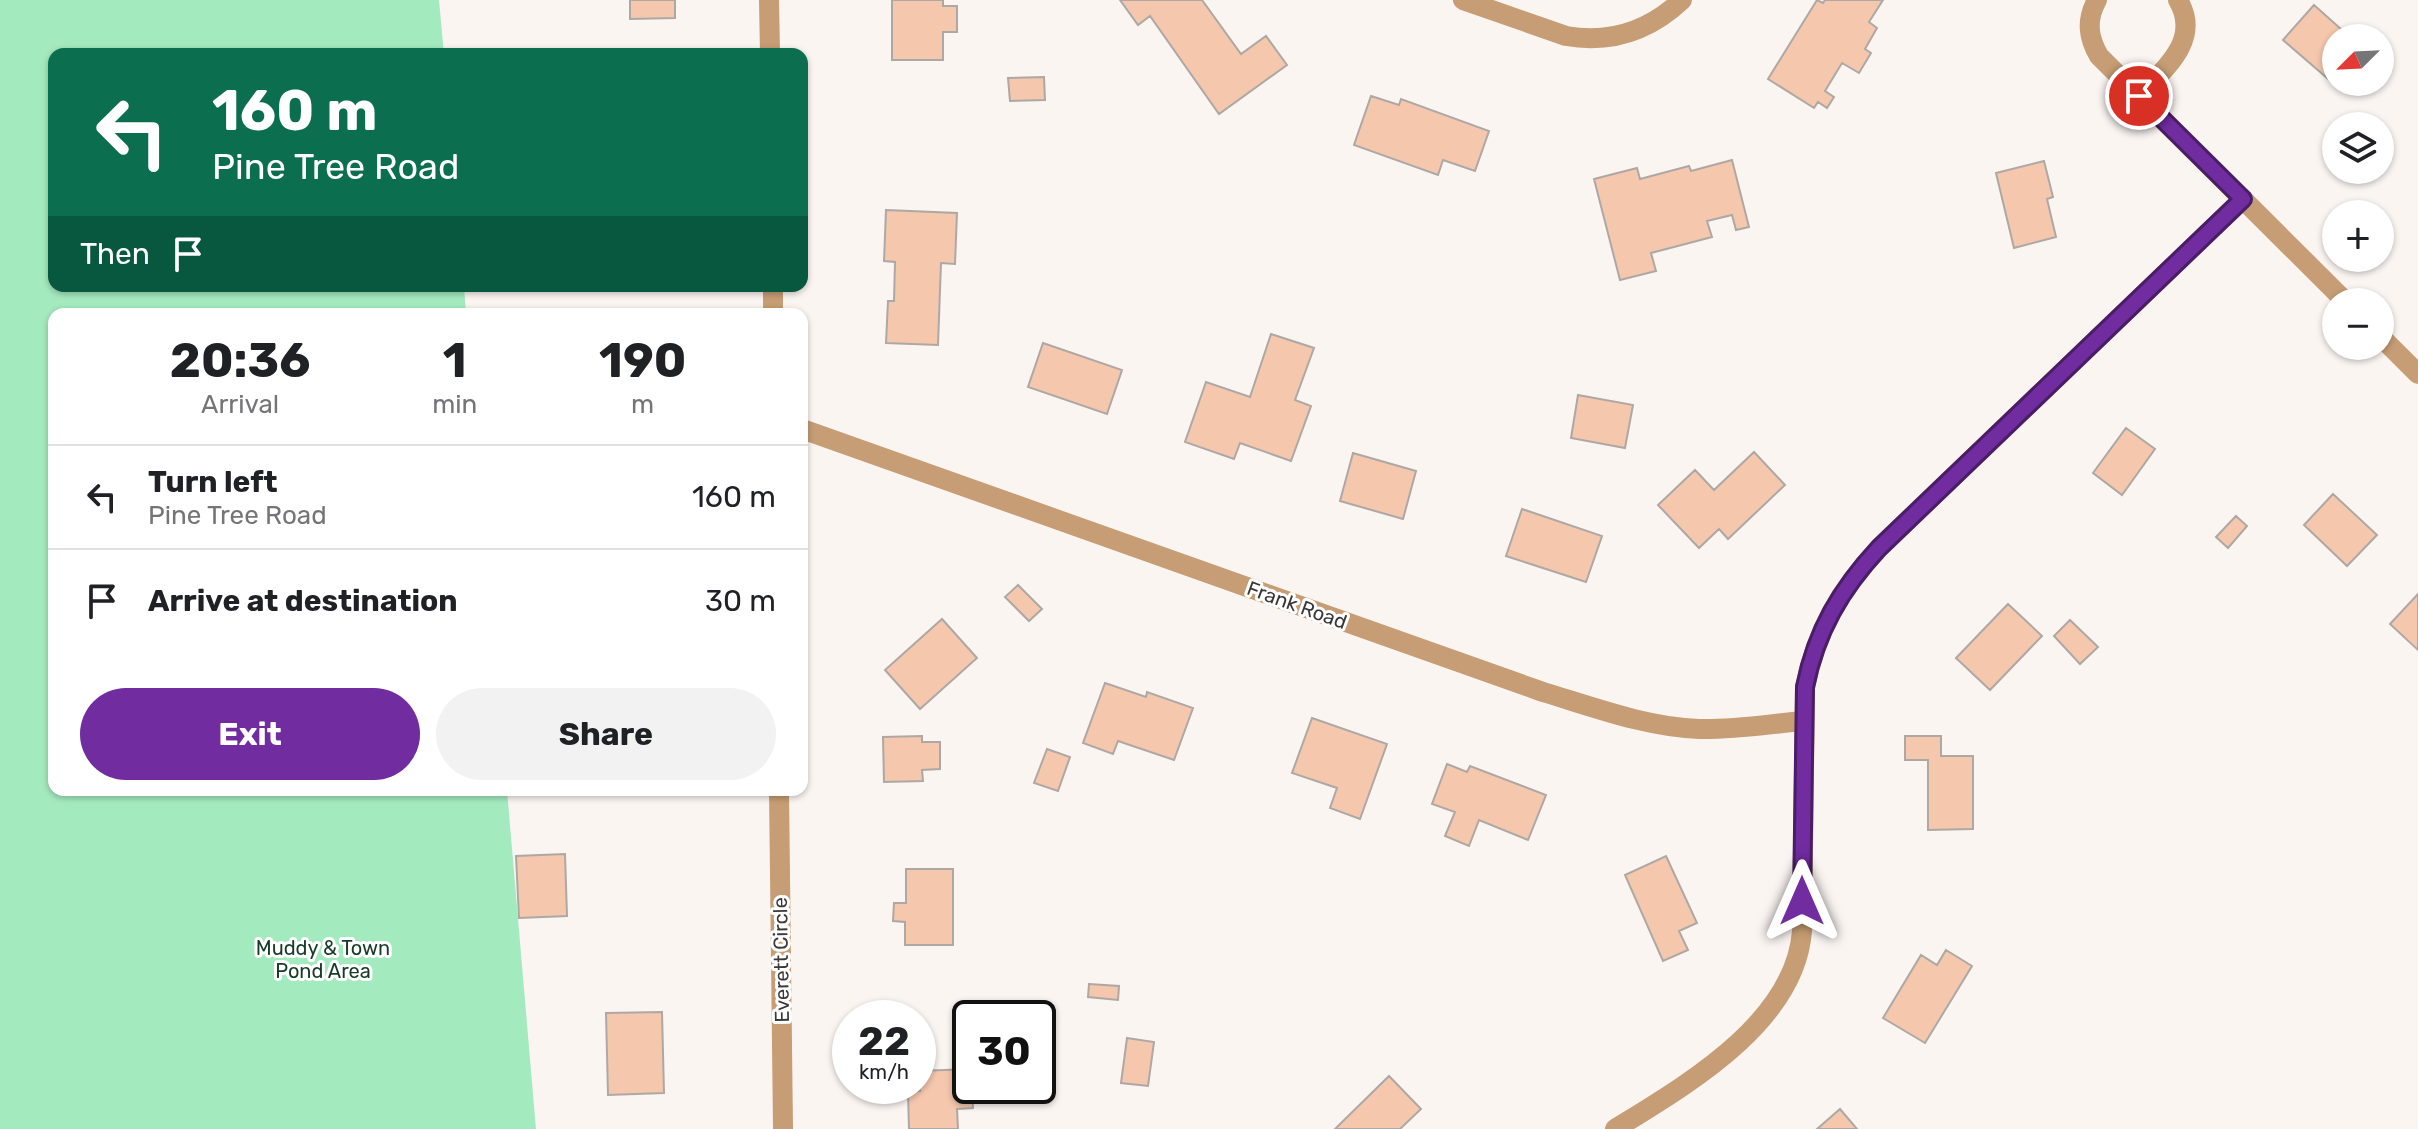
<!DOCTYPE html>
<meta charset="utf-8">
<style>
:root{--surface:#fff;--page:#f2f2f2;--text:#202124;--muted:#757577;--line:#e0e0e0;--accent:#712c9f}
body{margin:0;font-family:Rubik,sans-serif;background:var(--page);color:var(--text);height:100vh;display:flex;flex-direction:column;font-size:30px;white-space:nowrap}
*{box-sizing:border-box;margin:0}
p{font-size:26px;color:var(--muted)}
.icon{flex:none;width:44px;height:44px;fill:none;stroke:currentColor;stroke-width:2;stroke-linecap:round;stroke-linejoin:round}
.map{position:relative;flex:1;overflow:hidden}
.drawer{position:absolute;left:48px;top:308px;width:760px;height:488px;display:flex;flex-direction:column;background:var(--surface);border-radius:16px;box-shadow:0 2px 6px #0004}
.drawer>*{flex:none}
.banner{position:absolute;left:48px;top:48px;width:760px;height:244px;border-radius:16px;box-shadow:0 2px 6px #0004;background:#0b6e4f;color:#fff;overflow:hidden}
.needle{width:52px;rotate:246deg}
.controls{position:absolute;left:2322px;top:24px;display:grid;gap:16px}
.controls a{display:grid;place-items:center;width:72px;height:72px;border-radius:50%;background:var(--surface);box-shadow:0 2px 6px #0004;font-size:40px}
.speed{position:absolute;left:832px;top:1000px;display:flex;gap:16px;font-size:40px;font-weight:700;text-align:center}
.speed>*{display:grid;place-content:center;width:104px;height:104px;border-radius:50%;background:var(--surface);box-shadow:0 2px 6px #0004;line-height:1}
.speed small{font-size:20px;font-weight:400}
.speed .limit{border:4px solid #111;border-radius:12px;background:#fff;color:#111}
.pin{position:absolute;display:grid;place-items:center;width:68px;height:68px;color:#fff;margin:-34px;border:4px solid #fff;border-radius:50%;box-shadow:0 2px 8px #0007}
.me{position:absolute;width:88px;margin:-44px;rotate:0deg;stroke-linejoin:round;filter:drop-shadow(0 0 6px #0008)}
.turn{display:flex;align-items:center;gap:28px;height:168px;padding:0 32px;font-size:36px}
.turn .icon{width:104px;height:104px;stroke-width:2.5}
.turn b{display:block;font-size:56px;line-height:68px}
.then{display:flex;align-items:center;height:76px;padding:0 32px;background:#0003;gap:16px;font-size:30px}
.eta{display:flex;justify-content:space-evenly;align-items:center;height:136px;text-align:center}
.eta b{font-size:48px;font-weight:700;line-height:56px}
.button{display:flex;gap:16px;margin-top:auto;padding:16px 32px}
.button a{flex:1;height:92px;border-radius:48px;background:var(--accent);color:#fff;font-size:32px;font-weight:700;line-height:92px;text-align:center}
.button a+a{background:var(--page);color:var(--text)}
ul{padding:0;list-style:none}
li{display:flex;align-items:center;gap:24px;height:104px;padding:0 32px;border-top:2px solid var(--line)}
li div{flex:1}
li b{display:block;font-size:30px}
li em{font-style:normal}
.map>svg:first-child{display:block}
</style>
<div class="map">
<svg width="2418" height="1129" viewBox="0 0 2418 1129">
<rect width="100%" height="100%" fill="#fbf5f2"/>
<!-- green -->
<path fill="#a4eabf" d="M0,0H439L444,54H54V286H464L466,314H54V790H507L536,1129H0Z"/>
<!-- building -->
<path fill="#f5c7ad" stroke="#aea8a5" stroke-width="2" d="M630,0H675V18L630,19Z
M892,0H943V6H957V32H943V60H892Z
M1120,0H1202L1241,54L1266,36L1287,65L1219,114L1150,16L1138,25Z
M1817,0L1823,3L1825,0H1883L1869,22L1877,28L1865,49L1871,53L1859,73L1842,63L1825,91L1834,97L1827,108L1818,102L1814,108L1768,79Z
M2314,5L2351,38H2336V82H2348L2341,90L2283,40Z
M1044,77L1045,100L1010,101L1008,78Z
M1371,96L1399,105L1401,99L1489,131L1475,171L1443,160L1438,175L1354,145Z
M1732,160L1749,227L1736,230L1732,215L1707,221L1712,237L1651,253L1656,271L1620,280L1594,179L1637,168L1640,179L1689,166L1691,171Z
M2044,161L2053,197L2047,199L2056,237L2014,248L1996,173Z
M886,210L957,213L955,264L941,263L938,345L886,343L888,301H894L895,262L884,261Z
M1271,334L1314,348L1295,400L1311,406L1291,461L1240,443L1234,459L1185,442L1206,382L1250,397Z
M1043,343L1122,370L1107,414L1028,387Z
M1578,395L1633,405L1625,448L1571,438Z
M2126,428L2155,449L2122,495L2093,473Z
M1754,452L1785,485L1728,539L1719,529L1699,548L1658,505L1695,470L1714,490Z
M1353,453L1416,471L1403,519L1340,501Z
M2333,494L2377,535L2347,566L2304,525Z
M1522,509L1602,536L1586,582L1506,556Z
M2236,516L2247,526L2228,548L2216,537Z
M1018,585L1042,609L1029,621L1005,597Z
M2418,594V650L2390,624Z
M2008,604L2042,636L1990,690L1956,658Z
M942,619L977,658L920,709L885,670Z
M2070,620L2098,647L2080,664L2054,636Z
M1105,683L1146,697L1147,692L1193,708L1174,760L1118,741L1113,754L1083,743Z
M1312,718L1387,744L1360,819L1330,808L1337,788L1292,773Z
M922,736V742H940V769L922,770L923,781L884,782L883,737Z
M1905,736H1941V756H1973V829L1928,830V760H1905Z
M1047,749L1070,757L1058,791L1034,783Z
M1447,764L1467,772L1470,766L1546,795L1528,840L1479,820L1469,846L1445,836L1455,812L1432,804Z
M565,854L567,916L519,918L516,856Z
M1666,856L1697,923L1679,931L1688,950L1663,961L1625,875Z
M906,869H953V945H905V922L893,921L894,903H906Z
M1946,950L1972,966L1925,1043L1883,1018L1921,955L1937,965Z
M1089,984L1119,986L1118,1000L1088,997Z
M662,1012L664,1093L608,1095L606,1013Z
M1127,1038L1154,1042L1148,1086L1121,1083Z
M970,1069L973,1108L957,1109L958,1129H909L908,1092L920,1091L919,1071Z
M1389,1076L1421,1109L1400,1129H1335Z
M1840,1109L1857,1129H1817Z"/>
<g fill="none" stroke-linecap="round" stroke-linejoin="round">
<!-- street -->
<path stroke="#c69d74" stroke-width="20" d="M769,0L770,54
M1463,0L1566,36C1611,44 1649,31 1682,0
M2097,0C2086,20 2088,37 2099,56L2346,302
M2139,96C2164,69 2202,40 2178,0
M773,286V314
M2380,336L2418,374
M802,429L1543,692C1593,707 1646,727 1699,729C1733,730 1769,724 1803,721
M779,790L783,1129
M1615,1129C1686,1085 1795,1023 1802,931L1805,687C1816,631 1841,589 1879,548L2243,199"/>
</g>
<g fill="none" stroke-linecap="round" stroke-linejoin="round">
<defs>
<path id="route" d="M1802,901L1805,687C1816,631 1841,589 1879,548L2243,199L2139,96"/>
</defs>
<!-- route casing -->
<use href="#route" stroke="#491d67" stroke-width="20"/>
<!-- route -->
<use href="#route" stroke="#712c9f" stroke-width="14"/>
</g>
<g text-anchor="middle" stroke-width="6" stroke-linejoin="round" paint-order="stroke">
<!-- street labels -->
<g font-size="20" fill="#3a3837" stroke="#fff">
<text transform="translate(1297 605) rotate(20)" y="7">Frank Road</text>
<text transform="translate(781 960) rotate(-91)" y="7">Everett Circle</text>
</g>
<!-- park labels -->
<g font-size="20" fill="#183b27" stroke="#fff">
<text x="323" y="955">Muddy &amp; Town<tspan x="323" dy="23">Pond Area</tspan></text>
</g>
</g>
</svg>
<div class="controls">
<a><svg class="needle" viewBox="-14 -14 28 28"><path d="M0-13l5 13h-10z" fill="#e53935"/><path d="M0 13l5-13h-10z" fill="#757577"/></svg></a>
<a><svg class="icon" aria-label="layers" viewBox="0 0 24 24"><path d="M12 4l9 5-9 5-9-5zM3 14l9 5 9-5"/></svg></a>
<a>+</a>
<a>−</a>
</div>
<div class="speed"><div>22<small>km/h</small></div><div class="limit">30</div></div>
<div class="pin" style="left:2139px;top:96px;background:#d93025"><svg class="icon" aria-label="arrive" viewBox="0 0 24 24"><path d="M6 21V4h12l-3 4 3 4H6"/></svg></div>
<svg class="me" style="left:1802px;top:901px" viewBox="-20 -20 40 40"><path d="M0-17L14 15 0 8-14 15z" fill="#712c9f" stroke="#fff" stroke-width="4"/></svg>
<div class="banner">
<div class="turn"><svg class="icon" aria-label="left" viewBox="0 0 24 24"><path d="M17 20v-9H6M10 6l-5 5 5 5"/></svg><div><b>160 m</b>Pine Tree Road</div></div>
<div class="then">Then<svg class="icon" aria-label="arrive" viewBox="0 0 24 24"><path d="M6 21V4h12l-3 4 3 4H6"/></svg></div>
</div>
<section class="drawer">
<div class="eta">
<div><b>20:36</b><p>Arrival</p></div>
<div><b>1</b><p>min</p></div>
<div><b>190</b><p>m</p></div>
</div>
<ul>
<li><svg class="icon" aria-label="left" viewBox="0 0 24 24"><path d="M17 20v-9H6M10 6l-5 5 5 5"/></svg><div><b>Turn left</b><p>Pine Tree Road</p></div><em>160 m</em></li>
<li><svg class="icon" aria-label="arrive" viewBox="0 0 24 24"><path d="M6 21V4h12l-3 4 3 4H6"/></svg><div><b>Arrive at destination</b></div><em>30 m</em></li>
</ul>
<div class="button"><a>Exit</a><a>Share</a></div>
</section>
</div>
